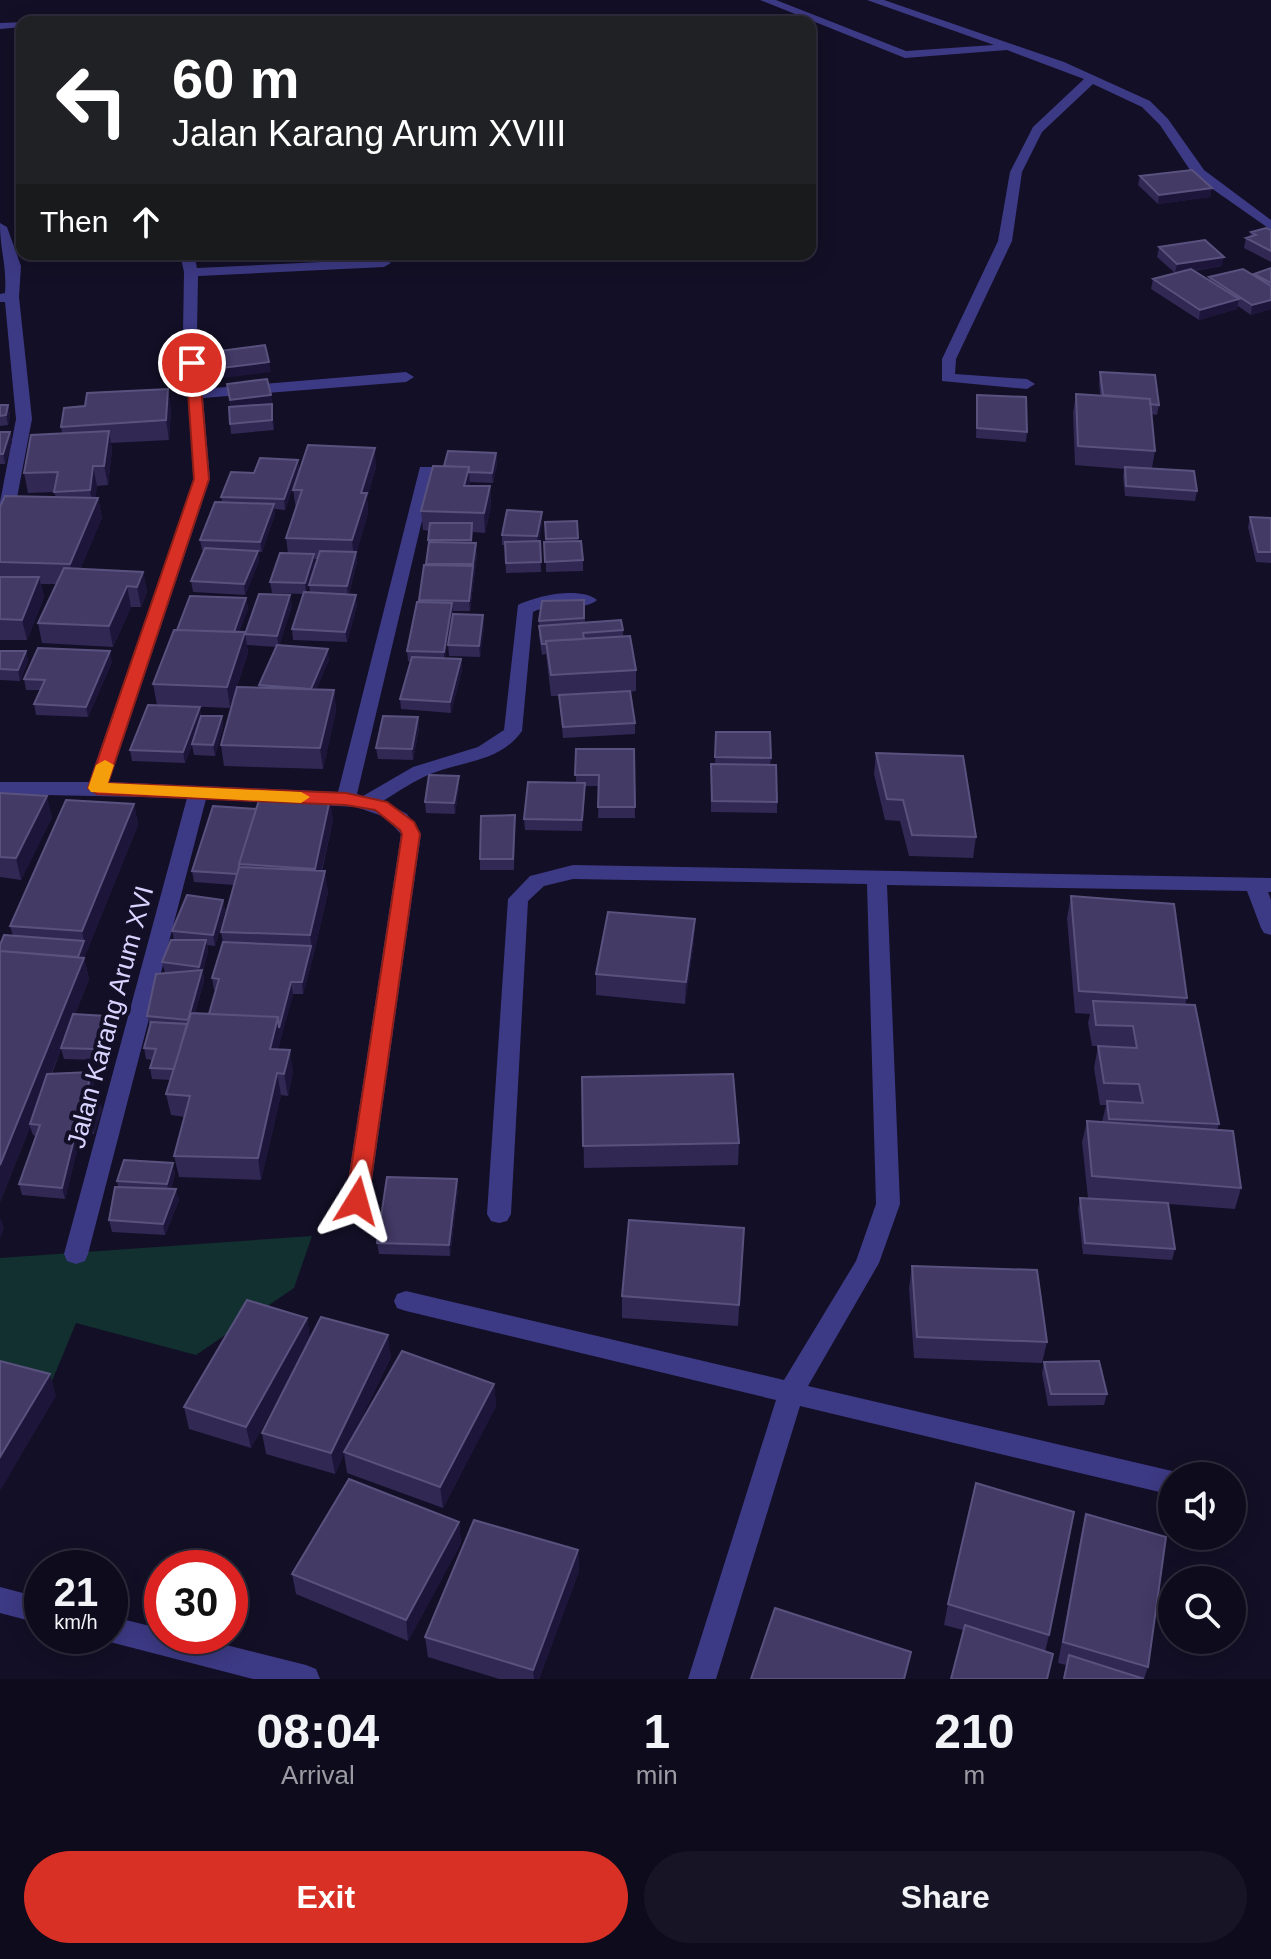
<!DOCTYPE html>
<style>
:root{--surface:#0e0b1c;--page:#171425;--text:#f1f3f6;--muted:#9b9ba3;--line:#2e2b3b;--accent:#d93025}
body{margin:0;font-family:Arial,sans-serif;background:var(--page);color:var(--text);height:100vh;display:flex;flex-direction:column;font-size:30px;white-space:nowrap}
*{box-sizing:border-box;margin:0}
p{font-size:26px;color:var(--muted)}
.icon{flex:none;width:44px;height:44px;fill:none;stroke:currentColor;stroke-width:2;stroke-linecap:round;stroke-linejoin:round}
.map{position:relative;height:1679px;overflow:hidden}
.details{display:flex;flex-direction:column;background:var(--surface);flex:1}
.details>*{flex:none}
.banner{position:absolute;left:16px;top:16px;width:800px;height:244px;border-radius:16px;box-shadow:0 4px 20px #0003,0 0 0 2px var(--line);background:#202124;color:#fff;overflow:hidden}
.controls{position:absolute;left:1158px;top:1462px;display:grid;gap:16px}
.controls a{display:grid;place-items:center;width:88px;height:88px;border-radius:50%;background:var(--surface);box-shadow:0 4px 20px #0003,0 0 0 2px var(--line);font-size:40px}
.speed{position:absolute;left:24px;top:1550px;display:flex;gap:16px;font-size:40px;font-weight:700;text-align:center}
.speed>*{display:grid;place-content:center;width:104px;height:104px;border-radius:50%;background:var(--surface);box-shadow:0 4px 20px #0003,0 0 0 2px var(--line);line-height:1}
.speed small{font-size:20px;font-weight:400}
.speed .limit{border:12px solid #d22;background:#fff;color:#111}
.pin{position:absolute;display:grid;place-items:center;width:68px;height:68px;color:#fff;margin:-34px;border:4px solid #fff;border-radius:50%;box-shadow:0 2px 8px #0007}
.me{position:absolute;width:88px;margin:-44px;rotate:8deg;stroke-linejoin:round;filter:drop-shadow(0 0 6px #0008)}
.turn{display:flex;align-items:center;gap:28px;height:168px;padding:0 24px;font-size:36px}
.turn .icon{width:104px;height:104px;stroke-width:2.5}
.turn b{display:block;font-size:56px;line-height:68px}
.then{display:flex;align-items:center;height:76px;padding:0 24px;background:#0003;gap:16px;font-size:30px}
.eta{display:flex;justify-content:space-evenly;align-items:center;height:136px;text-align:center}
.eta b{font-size:48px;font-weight:700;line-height:56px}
.button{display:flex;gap:16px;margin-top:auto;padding:16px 24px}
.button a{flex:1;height:92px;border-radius:48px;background:var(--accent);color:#fff;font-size:32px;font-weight:700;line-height:92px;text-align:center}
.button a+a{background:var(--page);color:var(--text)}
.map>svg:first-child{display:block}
</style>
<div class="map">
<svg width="1271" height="1679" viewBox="0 0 1271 1679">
<rect width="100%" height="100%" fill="#130f26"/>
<!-- green -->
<path fill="#12302f" d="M312,1236L294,1288L196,1355L76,1323L52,1381L0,1374V1258Z"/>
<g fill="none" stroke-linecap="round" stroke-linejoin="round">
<!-- minor -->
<path fill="#3d3a85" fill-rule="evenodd" d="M760,0H776L906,51L994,45L867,0H884L1064,62L1150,101L1168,119L1204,170L1271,220V230L1194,176L1160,125L1142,107L1093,84L1042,132L1022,172L1012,241L956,359L955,374L1027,379L1035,384L1027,389L942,381V359L998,241L1010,172L1033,127L1084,79L1007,50L905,58Z
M71,17L75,18V22H45Z
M22,22V27L0,29V23L26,22Z
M0,223L7,227L21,266L19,297L32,419L16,503L6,520L0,521V502L16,419L5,302H0V294L5,293C7,266 0,250 0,223Z
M180,254H194L197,268L384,259L391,263L384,267L198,276L197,333L202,389L406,372L414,377L406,382L203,398L210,479L109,782L338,792L420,467H432L434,470L357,794L363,796L413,767L478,747L504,730L518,605C536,596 580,586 597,600C584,612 552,602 533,612L522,731C501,761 465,761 433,773C415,780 399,791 383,801L407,814L421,834L369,1201L365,1208L357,1210L349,1208L345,1201L401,834L385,817L356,807L206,799L88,1254L85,1261L76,1264L67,1261L64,1254L187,798L0,794V782H89L194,479L183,333L184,272Z
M573,865L1271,878V892H1268L1271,900V935L1264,933L1261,928L1247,891L887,885L900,1204L879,1263L808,1386L1172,1471L1182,1476H1172V1495L800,1406L716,1679H688L776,1400L406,1311L397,1308L394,1301L397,1294L406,1291L784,1380L856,1261L876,1204L867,884L573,879L544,886L528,901L511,1214L507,1221L499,1223L491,1221L487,1214L508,899L530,876Z
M0,1587L42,1598V1624L0,1613Z
M110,1616L162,1629V1636H190L306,1665L316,1669L320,1679H253L110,1642L99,1636H110Z"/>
</g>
<!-- wall -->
<path fill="#312854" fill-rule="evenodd" d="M1140,176L1212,188L1210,197L1158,204L1138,185Z
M1271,230V262L1244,248L1246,238L1250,237L1251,232Z
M1159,247L1222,266L1193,271L1209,280V277L1254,276V274L1271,268V309L1251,315L1238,306L1237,309L1199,320L1151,289L1153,279L1175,273L1157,257Z
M1100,372L1159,405L1157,415L1151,414L1155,451L1152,468L1197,491L1195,501L1125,496L1123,477L1124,469L1075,465L1073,413L1076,394L1100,395L1099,382Z
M227,384L271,395L274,430L231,434L230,424L231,407Z
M977,395L1027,432L1026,442L976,438Z
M0,405H8L10,415L8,425L0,426Z
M171,408L169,440L111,443L112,450L108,485L97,486L95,498H98L102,518L80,569L143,572L147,592L141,607H131L113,647L42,643L38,623L56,584H41L44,597L27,640H0V507L56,497L54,492L28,493L24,473L62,433L61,427Z
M0,432H10L12,442L5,464H0Z
M496,453L497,464L493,483L469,482L470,486H490L491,506L485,533L473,532L472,543L477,554L470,611H453L445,658L461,659L462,670L451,713L401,709L400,699L411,662L408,661L407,651L419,602L424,565H426L429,544V531L423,530L421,511L444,466Z
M298,460L299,470L285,510L274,509L275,514L262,552H258L259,561L245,595L193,592L191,581L204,550H202L200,540L222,502L221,497L254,473Z
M376,467L367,498L368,513L356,554L357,562L349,594L357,605L347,642L293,640L292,629L303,594L272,593L270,582L288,553L286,538L296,509L293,490ZM314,559H318L309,585L310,593L306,592L315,565Z
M1250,517L1271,518V563L1256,562L1248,527Z
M577,521L578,541L583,560V571L546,572L545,522Z
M542,522L539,541H540L541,572L506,573L505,545H502V535Z
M246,598L248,609L239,632H245L248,653L230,708L157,705L153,684L177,630Z
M584,600L585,622L623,630V637L636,670V691L630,692L635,723V734L563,738L559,696H551L546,654L542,655L539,636V621Z
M292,606L279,645L329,660L316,689L334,690L336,710L323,769L224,766L221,745L259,688V685L277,647L247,645L245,634Z
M484,625L480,657L449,656L448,645Z
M0,651H26L28,661L20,681L0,680Z
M112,662L88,717L36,715L34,704L40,690H26L24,679Z
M202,716H222L223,727L215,756L194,755L192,745L185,763L132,761L130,750Z
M418,717L419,728L413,760L378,759L376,748Z
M716,732L771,758L770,765L777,802V813L711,812V764H715Z
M576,749H634L635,818H598L599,786H585L582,831L525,830L524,819L576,783Z
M876,753L976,837L973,858L909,856L900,821L885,820L874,774Z
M459,787L455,814L426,813L425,802Z
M0,793L52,817L21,880L0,877Z
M134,804L138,825L84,958L89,979L75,1014L109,1027L97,1060L64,1059L61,1049L52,1074L91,1072L94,1084L91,1097L102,1109L94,1134H81L65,1199L22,1195L19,1184L36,1136L33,1135L30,1127L0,1202L13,936L10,926Z
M333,820L322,871L328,892L313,957L303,994H293L278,1049L293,1071L288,1096L281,1095L261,1180L179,1177L174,1156L185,1117L171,1115L166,1094L170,1080L152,1079L150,1068L152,1060L146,1059L144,1048L150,1027L147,1016L165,973L162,962L174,940L172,931L223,900L225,911L215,946L207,945L208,951L203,972L204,981L195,1013L209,1014L216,990H214L212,978L223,942L221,932L234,885L194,882L192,871Z
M515,826L514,870H480V859Z
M1071,896L1187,998L1185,1005L1219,1124L1217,1130L1241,1188L1235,1209L1168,1204L1175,1249L1172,1260L1083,1254L1078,1209L1080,1198L1119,1200L1088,1198L1082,1142L1087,1121L1102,1122L1106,1105H1100L1094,1068L1098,1046H1092L1088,1023L1090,1014L1075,1013L1067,918Z
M694,941L685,1004L596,995V974Z
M582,1077L739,1143L738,1165L584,1168Z
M173,1163L175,1174L171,1189L179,1200L165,1235L112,1232L109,1220L118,1187L117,1181Z
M457,1179L458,1190L450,1256L379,1254L377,1243Z
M744,1228L738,1326L622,1318V1296Z
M912,1266L1047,1342L1042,1363L914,1358L909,1288Z
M307,1318L310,1339L391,1357L351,1440L494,1384L496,1406L443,1508L347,1473L344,1454L335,1474L266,1454L262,1433L304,1351L251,1448L189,1429L184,1407Z
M1044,1362L1107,1394L1104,1405L1048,1406L1042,1373Z
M1086,1514L1148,1667L1144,1679H1063L1066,1665L1058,1663L1081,1535Z
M459,1522L461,1543L408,1641L296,1594L292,1574Z
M578,1550L579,1571L539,1679H499L428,1657L425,1637Z
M948,1604L1049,1635L1045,1652L944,1625Z"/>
<!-- shaded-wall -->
<path fill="#1d163a" d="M1212,188L1210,197L1158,204L1159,195Z
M1224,257L1222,266L1175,273L1177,264Z
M1239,299L1237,309L1199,320L1200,310Z
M1271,300V309L1251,315L1252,305Z
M269,362L271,372L223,378L222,368Z
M168,389L171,408L169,440L166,420Z
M271,395L274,430L272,420L232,410L230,400Z
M8,405L10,415L8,425L6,415Z
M109,431L112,450L108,485L104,466Z
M10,432L12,442L5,464L3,454Z
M375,448L376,467L367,498L368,513L356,554L357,562L348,597L347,586L354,559L352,540L361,493Z
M496,453L497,464L493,483L492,473Z
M298,460L299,470L285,510L284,499Z
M93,466L97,486L94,509L98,498L102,518L74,585L70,564L93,509L90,490Z
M469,467L470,487L464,486Z
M490,486L491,506L485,533L484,513Z
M274,504L275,514L262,552L260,542Z
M542,512V522L538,547L537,536Z
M476,543L477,554L474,575L473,564Z
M258,551L259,561L245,595L244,584Z
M314,554L315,565L306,594L305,583Z
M473,566L474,576L470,611L469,601Z
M143,572L147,592L141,607L137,587Z
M39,577L44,597L27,640L22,620Z
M127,586L131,607L113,647L109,626Z
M290,595L292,606L279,647L277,636Z
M356,595L357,605L347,642L345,632Z
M246,598L248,609L235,644L233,633Z
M452,603L453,614L444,662V652Z
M483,615L484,625L480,657L479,646Z
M245,632L248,653L230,708L227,687Z
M328,649L329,660L312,701L310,690Z
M26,651L28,661L20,681L18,670Z
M110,651L112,662L88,717L86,707Z
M461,659L462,670L451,713L450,702Z
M334,690L336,710L323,769L320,748Z
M200,707L202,718L185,763L183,752Z
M222,716L223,727L215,756L213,745Z
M418,717L419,728L413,760L412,749Z
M459,776V787L455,814L454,803Z
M585,783V794L582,831V820Z
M47,796L52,817L21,880L16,858Z
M330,799L333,820L317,890L315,869Z
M134,804L138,825L84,958L89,979L31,1124H30V1127L0,1202V1165L84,941L82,931Z
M325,871L328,892L313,957L310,935Z
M223,900L225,911L215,946L213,935Z
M695,919L694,941L685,1004L686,982Z
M206,940L208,951L203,972L204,981L190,1031L188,1020L201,976L199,967Z
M311,946L313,957L303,994L302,982Z
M291,982L293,994L281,1039L279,1028Z
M106,1016L109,1027L97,1060L95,1049Z
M278,1017L281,1039L273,1070L270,1049Z
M290,1050L293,1071L288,1096L284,1074Z
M91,1072L94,1084L89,1108L86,1097Z
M277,1073L281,1095L261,1180L258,1158Z
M99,1098L102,1109L94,1134L91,1123Z
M78,1123L81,1134L65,1199L62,1188Z
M173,1163L175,1174L169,1195L167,1184Z
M457,1179L458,1190L450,1256L449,1245Z
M176,1189L179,1200L165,1235L163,1224Z
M1,1218L4,1229L0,1239V1220Z
M307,1318L310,1339L251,1448L246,1427Z
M388,1335L391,1357L335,1474L331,1453Z
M50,1374L56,1396L0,1491V1457Z
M494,1384L496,1406L443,1508L440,1487Z
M459,1522L461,1543L408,1641L406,1620Z
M578,1550L579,1571L539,1679H534L533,1670Z"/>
<!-- building -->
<path fill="#433a66" stroke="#5a527e" stroke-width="2" d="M1192,170L1212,188L1159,195L1140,176Z
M1266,228L1271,230V251L1246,238L1256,235L1251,232Z
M1205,240L1224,257L1177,264L1159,247Z
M1271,268V283L1254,274Z
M1191,269L1239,299L1200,310L1153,279Z
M1243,269L1271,286V300L1252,305L1209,277Z
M265,345L269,362L222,368L219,351Z
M1100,372L1155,375L1159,405L1150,404V399L1103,395Z
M267,379L271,395L230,400L227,384Z
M168,389L166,420L61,427L64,408L85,406L87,393Z
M1076,394L1150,399L1155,451L1078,446Z
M977,395L1026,397L1027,432L977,428Z
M272,404V420L230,424L229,407Z
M0,405H8L6,415L0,416Z
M109,431L104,466H93L90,490L54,492L58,472L24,473L31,435Z
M0,432H10L3,454H0Z
M308,445L375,448L361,493H367L352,540L286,538L302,490H293Z
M448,451L496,453L492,473L469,472V467L444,466Z
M260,458L298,460L284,499L221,497L231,472L254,473Z
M433,466L469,467L464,486H490L484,513L421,511Z
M1125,467L1194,471L1197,491L1126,486Z
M5,496L98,498L70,564L0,562V507Z
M215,502L274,504L260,542L200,540Z
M507,510L542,512L537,536L502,535Z
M1250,517L1271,518V552H1258Z
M577,521L578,538L546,539L545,522Z
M430,523H472L471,540H428Z
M540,541L541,562L506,563L505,542Z
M581,541L583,560L545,562L544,542Z
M429,542L476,543L473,564H426Z
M205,548L258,551L244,584L191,581Z
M320,551L356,552L347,586L309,585Z
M280,553L314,554L305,583L270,582Z
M424,565L473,566L469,601L419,600Z
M64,568L143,572L137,587L127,586L109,626L38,623Z
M0,577H39L22,620L0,619Z
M304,592L356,595L345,632L292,629Z
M259,594L290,595L277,636L245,634Z
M190,596L246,598L234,632L177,630Z
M584,600V618L539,621L542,601Z
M417,602L452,603L444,652L407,651Z
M453,614L483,615L479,646L448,645Z
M621,620L623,630L583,633L584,639L546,641V644H542L539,626Z
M174,630L245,632L227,687L153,684Z
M630,636L636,670L551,675L546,641Z
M277,645L328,649L311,689L259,685Z
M38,648L110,651L86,707L34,704L45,680L24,679Z
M0,651H26L18,670L0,669Z
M412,657L461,659L450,702L400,699Z
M237,687L334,690L320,748L221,745Z
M630,691L635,723L563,727L559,695Z
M148,705L200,707L183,752L130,750Z
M201,716H222L213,745L192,744Z
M383,716L418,717L412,749L376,748Z
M716,732H770L771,758L715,757Z
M576,749H634L635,807H598L599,775H575Z
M876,753L963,756L976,837L912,835L903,800L887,799Z
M711,764L776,765L777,802L712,801Z
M429,775L459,776L454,803L425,802Z
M528,782L585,783L582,820L524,819Z
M0,793L47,796L16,858L0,857Z
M260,797L330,799L315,869L239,864Z
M66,800L134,804L82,931L10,926Z
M213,806L256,809L239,864V868L237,874L192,871Z
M515,815L513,859H480L481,816Z
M239,867L325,871L310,935L221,932Z
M187,895L223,900L213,935L172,931Z
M1071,896L1174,904L1187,998L1079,991Z
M608,912L695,919L686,982L596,974Z
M4,935L84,941L78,957L0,951V945Z
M171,940H206L199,967L162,962Z
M223,942L311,946L302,982H291L279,1028L278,1017L209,1014L219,979L212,978Z
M0,951L84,958L0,1165Z
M202,970L188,1020L147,1016L156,974Z
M1093,1001L1195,1005L1219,1124L1109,1119L1107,1101L1143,1103L1139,1084L1104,1083L1098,1046L1137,1048L1133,1026L1096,1025Z
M191,1013L278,1017L270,1049L290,1050L284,1074L277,1073L258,1158L174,1156L190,1096L166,1094Z
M73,1014L106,1016L95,1049L61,1048Z
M151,1022L187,1024L174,1069L150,1068L156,1049L144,1048Z
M91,1072L86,1097L99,1098L91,1123H78L62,1188L19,1184L40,1125L30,1124L47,1074Z
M733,1074L739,1143L583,1146L582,1077Z
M1087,1121L1233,1131L1241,1188L1092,1176Z
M124,1160L173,1163L167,1184L117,1181Z
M387,1177L457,1179L449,1245L377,1243Z
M115,1187L176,1189L163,1224L109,1220Z
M1080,1198L1168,1203L1175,1249L1085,1243Z
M629,1220L744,1228L739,1305L622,1296Z
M912,1266L1037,1270L1047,1342L917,1337Z
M247,1300L307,1318L246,1427L184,1407Z
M321,1317L388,1335L331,1453L262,1433Z
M402,1351L494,1384L440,1487L344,1452Z
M0,1361L50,1374L0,1457Z
M1099,1361L1107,1394H1051L1044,1362Z
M349,1479L459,1522L406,1620L292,1574Z
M976,1483L1074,1512L1049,1635L948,1604Z
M1086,1514L1166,1537L1148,1667L1063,1642Z
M474,1520L578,1550L533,1670L425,1637Z
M775,1608L911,1652L904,1679H751Z
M965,1625L1053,1654L1047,1679H951Z
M1069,1655L1144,1679H1064Z"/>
<!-- route -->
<path fill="#d93025" stroke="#8d1f18" stroke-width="2" d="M192,359L199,363L209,479L108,783L346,793L387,802L414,822L420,834L368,1201L365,1207L357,1210L350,1207L346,1201L402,834L400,830L375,810L346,805L97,794L88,788L194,479L186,363Z"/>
<!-- slow -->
<path fill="#f59e0b" d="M105,760L114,765L108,783L301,792L310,797L301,803L91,792L88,788L96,765Z"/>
<g text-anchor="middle" stroke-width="8" stroke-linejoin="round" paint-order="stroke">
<!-- street labels -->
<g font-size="26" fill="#d9d4ff" stroke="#130f26">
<text transform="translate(110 1017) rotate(-75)" y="9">Jalan Karang Arum XVI</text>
</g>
</g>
</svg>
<div class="controls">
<a><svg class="icon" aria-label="sound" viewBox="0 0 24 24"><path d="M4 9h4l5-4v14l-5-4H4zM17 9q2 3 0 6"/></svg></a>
<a><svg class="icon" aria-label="search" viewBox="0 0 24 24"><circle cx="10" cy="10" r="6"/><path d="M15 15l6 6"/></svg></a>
</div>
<div class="speed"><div>21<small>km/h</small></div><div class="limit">30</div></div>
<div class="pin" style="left:192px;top:363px;background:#d93025"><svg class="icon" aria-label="arrive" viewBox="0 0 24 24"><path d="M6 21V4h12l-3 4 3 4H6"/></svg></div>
<svg class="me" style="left:357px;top:1201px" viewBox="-20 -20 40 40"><path d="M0-17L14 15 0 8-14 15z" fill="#d93025" stroke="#fff" stroke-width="4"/></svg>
<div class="banner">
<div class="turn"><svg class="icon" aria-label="left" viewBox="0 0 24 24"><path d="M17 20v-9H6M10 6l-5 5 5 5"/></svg><div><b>60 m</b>Jalan Karang Arum XVIII</div></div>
<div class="then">Then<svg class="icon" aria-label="ahead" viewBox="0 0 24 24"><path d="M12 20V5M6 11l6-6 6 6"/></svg></div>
</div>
</div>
<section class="details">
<div class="eta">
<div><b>08:04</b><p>Arrival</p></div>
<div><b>1</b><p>min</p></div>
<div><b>210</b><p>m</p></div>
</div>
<div class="button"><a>Exit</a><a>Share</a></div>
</section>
